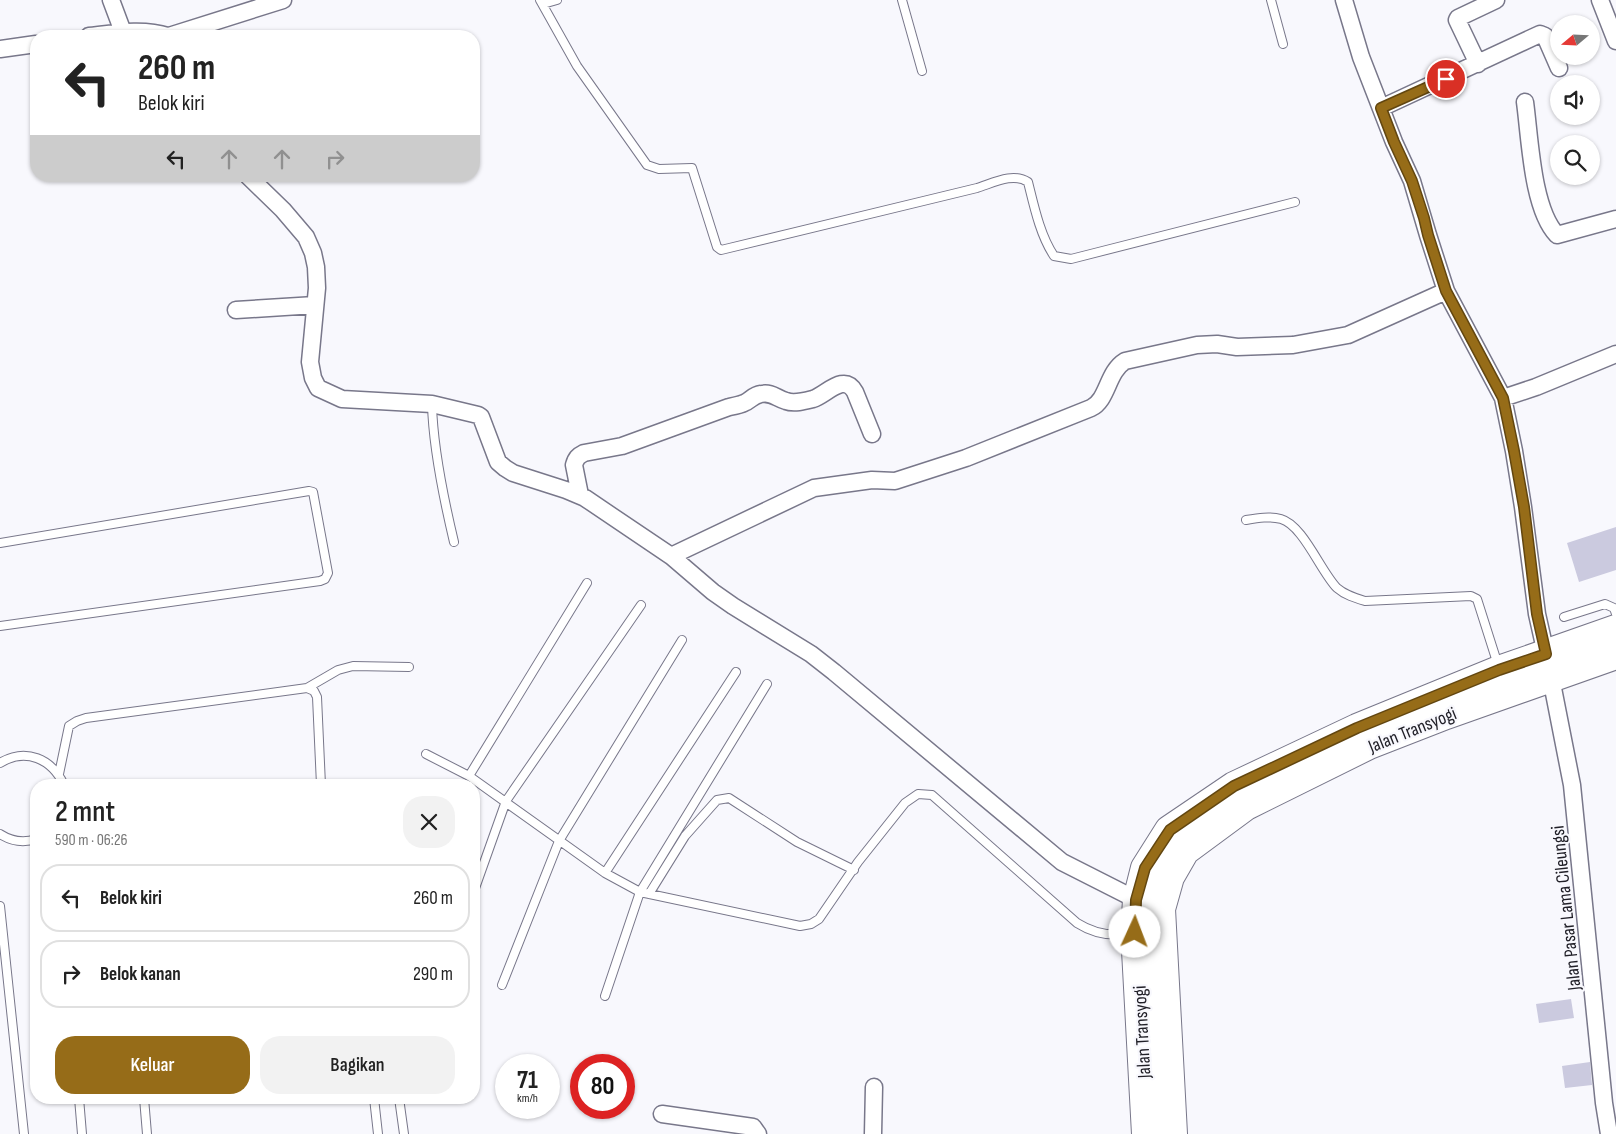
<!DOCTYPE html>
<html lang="id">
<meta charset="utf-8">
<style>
:root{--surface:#fff;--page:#f2f2f2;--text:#222;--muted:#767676;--line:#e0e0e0;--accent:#966c18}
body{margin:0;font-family:"Sofia Sans Condensed",sans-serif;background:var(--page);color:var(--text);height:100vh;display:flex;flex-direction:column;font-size:19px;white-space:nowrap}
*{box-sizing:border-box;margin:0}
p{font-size:16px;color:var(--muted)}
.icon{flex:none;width:28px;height:28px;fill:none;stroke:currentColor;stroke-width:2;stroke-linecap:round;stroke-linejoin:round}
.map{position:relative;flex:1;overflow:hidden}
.details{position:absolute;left:30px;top:779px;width:450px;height:325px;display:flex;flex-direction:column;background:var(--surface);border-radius:20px;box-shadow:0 1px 4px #0004}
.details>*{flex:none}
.guide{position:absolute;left:30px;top:30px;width:450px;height:152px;border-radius:20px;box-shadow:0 1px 4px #0004;background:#fff;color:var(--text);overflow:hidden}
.needle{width:32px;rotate:251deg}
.controls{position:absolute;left:1550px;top:15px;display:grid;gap:10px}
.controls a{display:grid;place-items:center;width:50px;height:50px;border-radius:50%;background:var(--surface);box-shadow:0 1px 4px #0004;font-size:25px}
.speed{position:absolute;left:495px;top:1054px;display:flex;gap:10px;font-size:25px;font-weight:700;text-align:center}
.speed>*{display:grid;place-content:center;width:65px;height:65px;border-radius:50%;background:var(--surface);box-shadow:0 1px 4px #0004;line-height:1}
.speed small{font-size:12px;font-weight:400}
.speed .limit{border:8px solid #d22;background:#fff;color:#111}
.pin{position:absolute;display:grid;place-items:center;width:42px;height:42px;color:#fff;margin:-21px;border:2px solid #fff;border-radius:50%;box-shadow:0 1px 5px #0007}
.me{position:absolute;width:55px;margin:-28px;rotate:2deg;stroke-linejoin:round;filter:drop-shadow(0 0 4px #0008)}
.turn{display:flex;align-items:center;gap:18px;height:105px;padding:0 25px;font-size:22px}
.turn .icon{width:65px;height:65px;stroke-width:2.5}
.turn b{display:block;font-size:35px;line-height:42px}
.lanes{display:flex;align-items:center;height:48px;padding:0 25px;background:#0003;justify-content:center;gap:25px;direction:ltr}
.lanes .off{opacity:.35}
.round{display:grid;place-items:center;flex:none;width:52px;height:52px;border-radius:20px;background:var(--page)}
.overview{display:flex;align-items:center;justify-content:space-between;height:85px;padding:0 25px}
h1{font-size:30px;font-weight:600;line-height:38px}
.button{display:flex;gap:10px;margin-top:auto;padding:10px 25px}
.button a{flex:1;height:58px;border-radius:20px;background:var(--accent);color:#fff;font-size:20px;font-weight:600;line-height:58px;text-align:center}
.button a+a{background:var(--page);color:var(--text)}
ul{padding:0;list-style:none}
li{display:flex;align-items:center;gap:15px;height:68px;margin:0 10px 8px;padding:0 15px;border:2px solid var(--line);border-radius:20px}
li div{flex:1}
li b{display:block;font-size:19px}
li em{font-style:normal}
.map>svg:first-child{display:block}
</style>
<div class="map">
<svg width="1616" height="1134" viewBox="0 0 1616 1134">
<rect width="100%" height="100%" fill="#f8f8fd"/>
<!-- building -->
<path fill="#cbcadf" d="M1616,527V570L1579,582L1567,543Z
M1571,999L1574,1018L1539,1023L1536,1004Z
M1590,1062L1592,1085L1565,1088L1562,1066Z"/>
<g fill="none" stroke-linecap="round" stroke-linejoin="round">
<defs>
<path id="lane" d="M540,0L577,66L647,165L659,169L692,168L717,247L721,250L977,188C993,183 1013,172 1028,182C1034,206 1040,235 1054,256L1071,259L1295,202
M902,0L922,71
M1271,0L1283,44
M543,4L557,0
M432,404C433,447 444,500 454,542
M1246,520C1258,518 1270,516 1281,519C1303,525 1321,572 1337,588C1345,595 1355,598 1365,601L1471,596L1477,599L1498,665
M0,543L309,491L313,492L328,573L325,579L320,581L0,626
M1564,617L1605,604L1614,608L1616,614
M307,688L338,670L353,666L409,667
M426,754L469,776L605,873L640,892L800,926L811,924L819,919L858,862L905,803L918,794L932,795L1077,923C1093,933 1111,937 1130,933
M0,763C26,747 52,759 64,785
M59,774L69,726L77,721L86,718L307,688L314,691L317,697L321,785
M469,776L587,583
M0,834C11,841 24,843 36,839
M605,873L736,672
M474,891L506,801L641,605
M649,894L685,836L717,800L729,798L797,842L854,870
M0,906L24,1134
M502,985L559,841L682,640
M605,996L640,892L767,684
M79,1098L82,1134
M144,1098L147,1134
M374,1098L378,1134
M399,1098L404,1134"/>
<path id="street" d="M111,0L123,32
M1344,0L1361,57L1394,142L1412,181L1428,235L1446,291L1503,398L1514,451L1523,507L1537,614L1546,654
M1600,0L1616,41
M89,36C115,33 143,28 168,36
M169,36L283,0
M0,49L36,44
M1478,64L1457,20L1458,18L1496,0
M1525,102C1530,138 1532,209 1557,235L1616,219
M1381,108L1540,34L1545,36L1559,68
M248,176L283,210L306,237L313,253L316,267L317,288L310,362L313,378L318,388L342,399L432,404L478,415L481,417L498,462L505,468L513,473L566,490L585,498L671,556L713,592L733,606L811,654L834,672L1062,862L1137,900
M236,310L315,305
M1503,398L1536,387L1616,354
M580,495L574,465C576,458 578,456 584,453L622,446L729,407C734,406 740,405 744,403C750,401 753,395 761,394C772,392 776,398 786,401C794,404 805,401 813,399C826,395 844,372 855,392L872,434
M671,556L814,488L872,480L895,481L966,458L1091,408C1108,400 1107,372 1125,361L1197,345L1217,344L1237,347L1293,345L1348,335L1446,291
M1551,678L1572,785L1604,1103L1609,1134
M662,1114L753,1127L758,1134
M873,1134L874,1087"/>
<path id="highway" d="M1146,1134L1135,932L1137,900L1145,868L1169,830L1234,786L1357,728L1499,670L1616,629
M1173,1134L1161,909L1170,877L1185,851L1246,806L1369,745L1446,715L1616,655"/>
</defs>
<!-- lane casing -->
<use href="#lane" stroke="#78778a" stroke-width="10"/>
<!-- street casing -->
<use href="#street" stroke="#78778a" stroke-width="19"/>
<!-- highway casing -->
<use href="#highway" stroke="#78778a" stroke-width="30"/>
<!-- lane -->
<use href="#lane" stroke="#fff" stroke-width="8"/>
<!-- street -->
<use href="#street" stroke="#fff" stroke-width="16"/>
<!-- highway -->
<use href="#highway" stroke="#fff" stroke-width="28"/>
</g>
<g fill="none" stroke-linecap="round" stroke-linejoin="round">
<defs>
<path id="route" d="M1135,932L1136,900L1145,868L1170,830L1234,786L1357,728L1499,670L1546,654L1537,614L1524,507L1514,451L1503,398L1446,291L1428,235L1424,218L1412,181L1394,142L1381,108L1446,79"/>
</defs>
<!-- route casing -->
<use href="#route" stroke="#624610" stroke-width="12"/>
<!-- route -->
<use href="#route" stroke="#966c18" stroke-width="9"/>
</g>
<g text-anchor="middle" stroke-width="4.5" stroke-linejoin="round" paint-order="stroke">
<!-- street labels -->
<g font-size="19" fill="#212028" stroke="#f8f8fd">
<text transform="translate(1412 729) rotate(-22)" y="7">Jalan Transyogi</text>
<text transform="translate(1565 908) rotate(-96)" y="7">Jalan Pasar Lama Cileungsi</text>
<text transform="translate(1141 1032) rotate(-93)" y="7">Jalan Transyogi</text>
</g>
</g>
</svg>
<div class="controls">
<a><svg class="needle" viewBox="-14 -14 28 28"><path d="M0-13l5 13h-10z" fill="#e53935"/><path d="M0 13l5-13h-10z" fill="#767676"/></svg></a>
<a><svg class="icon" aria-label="sound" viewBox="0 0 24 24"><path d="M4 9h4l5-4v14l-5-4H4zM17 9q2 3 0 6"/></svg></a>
<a><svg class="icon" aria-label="search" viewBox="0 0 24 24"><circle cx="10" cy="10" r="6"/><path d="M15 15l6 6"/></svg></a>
</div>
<div class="speed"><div>71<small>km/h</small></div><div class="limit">80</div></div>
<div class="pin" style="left:1446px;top:79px;background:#d93025"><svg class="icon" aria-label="arrive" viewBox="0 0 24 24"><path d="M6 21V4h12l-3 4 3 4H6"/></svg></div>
<svg class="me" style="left:1135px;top:932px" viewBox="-20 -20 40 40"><circle r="19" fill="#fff"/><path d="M0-13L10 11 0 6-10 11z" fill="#966c18"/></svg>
<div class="guide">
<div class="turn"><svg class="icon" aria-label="left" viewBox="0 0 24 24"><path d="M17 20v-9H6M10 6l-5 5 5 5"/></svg><div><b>260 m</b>Belok kiri</div></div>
<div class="lanes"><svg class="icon" aria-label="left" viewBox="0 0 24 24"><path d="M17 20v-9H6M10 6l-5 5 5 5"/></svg><svg class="icon off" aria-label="ahead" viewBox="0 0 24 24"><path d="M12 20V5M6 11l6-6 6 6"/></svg><svg class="icon off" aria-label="ahead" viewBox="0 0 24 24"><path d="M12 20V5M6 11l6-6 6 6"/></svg><svg class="icon off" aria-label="right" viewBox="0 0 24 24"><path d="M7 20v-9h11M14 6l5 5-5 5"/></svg></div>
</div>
<section class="details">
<div class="overview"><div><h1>2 mnt</h1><p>590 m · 06:26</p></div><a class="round"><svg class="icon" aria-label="close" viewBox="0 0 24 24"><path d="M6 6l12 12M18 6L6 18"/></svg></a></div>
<ul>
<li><svg class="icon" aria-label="left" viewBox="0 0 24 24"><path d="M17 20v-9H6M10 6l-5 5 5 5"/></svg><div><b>Belok kiri</b></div><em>260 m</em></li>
<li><svg class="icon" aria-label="right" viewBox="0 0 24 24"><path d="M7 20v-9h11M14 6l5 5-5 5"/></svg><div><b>Belok kanan</b></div><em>290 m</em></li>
</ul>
<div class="button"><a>Keluar</a><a>Bagikan</a></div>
</section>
</div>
